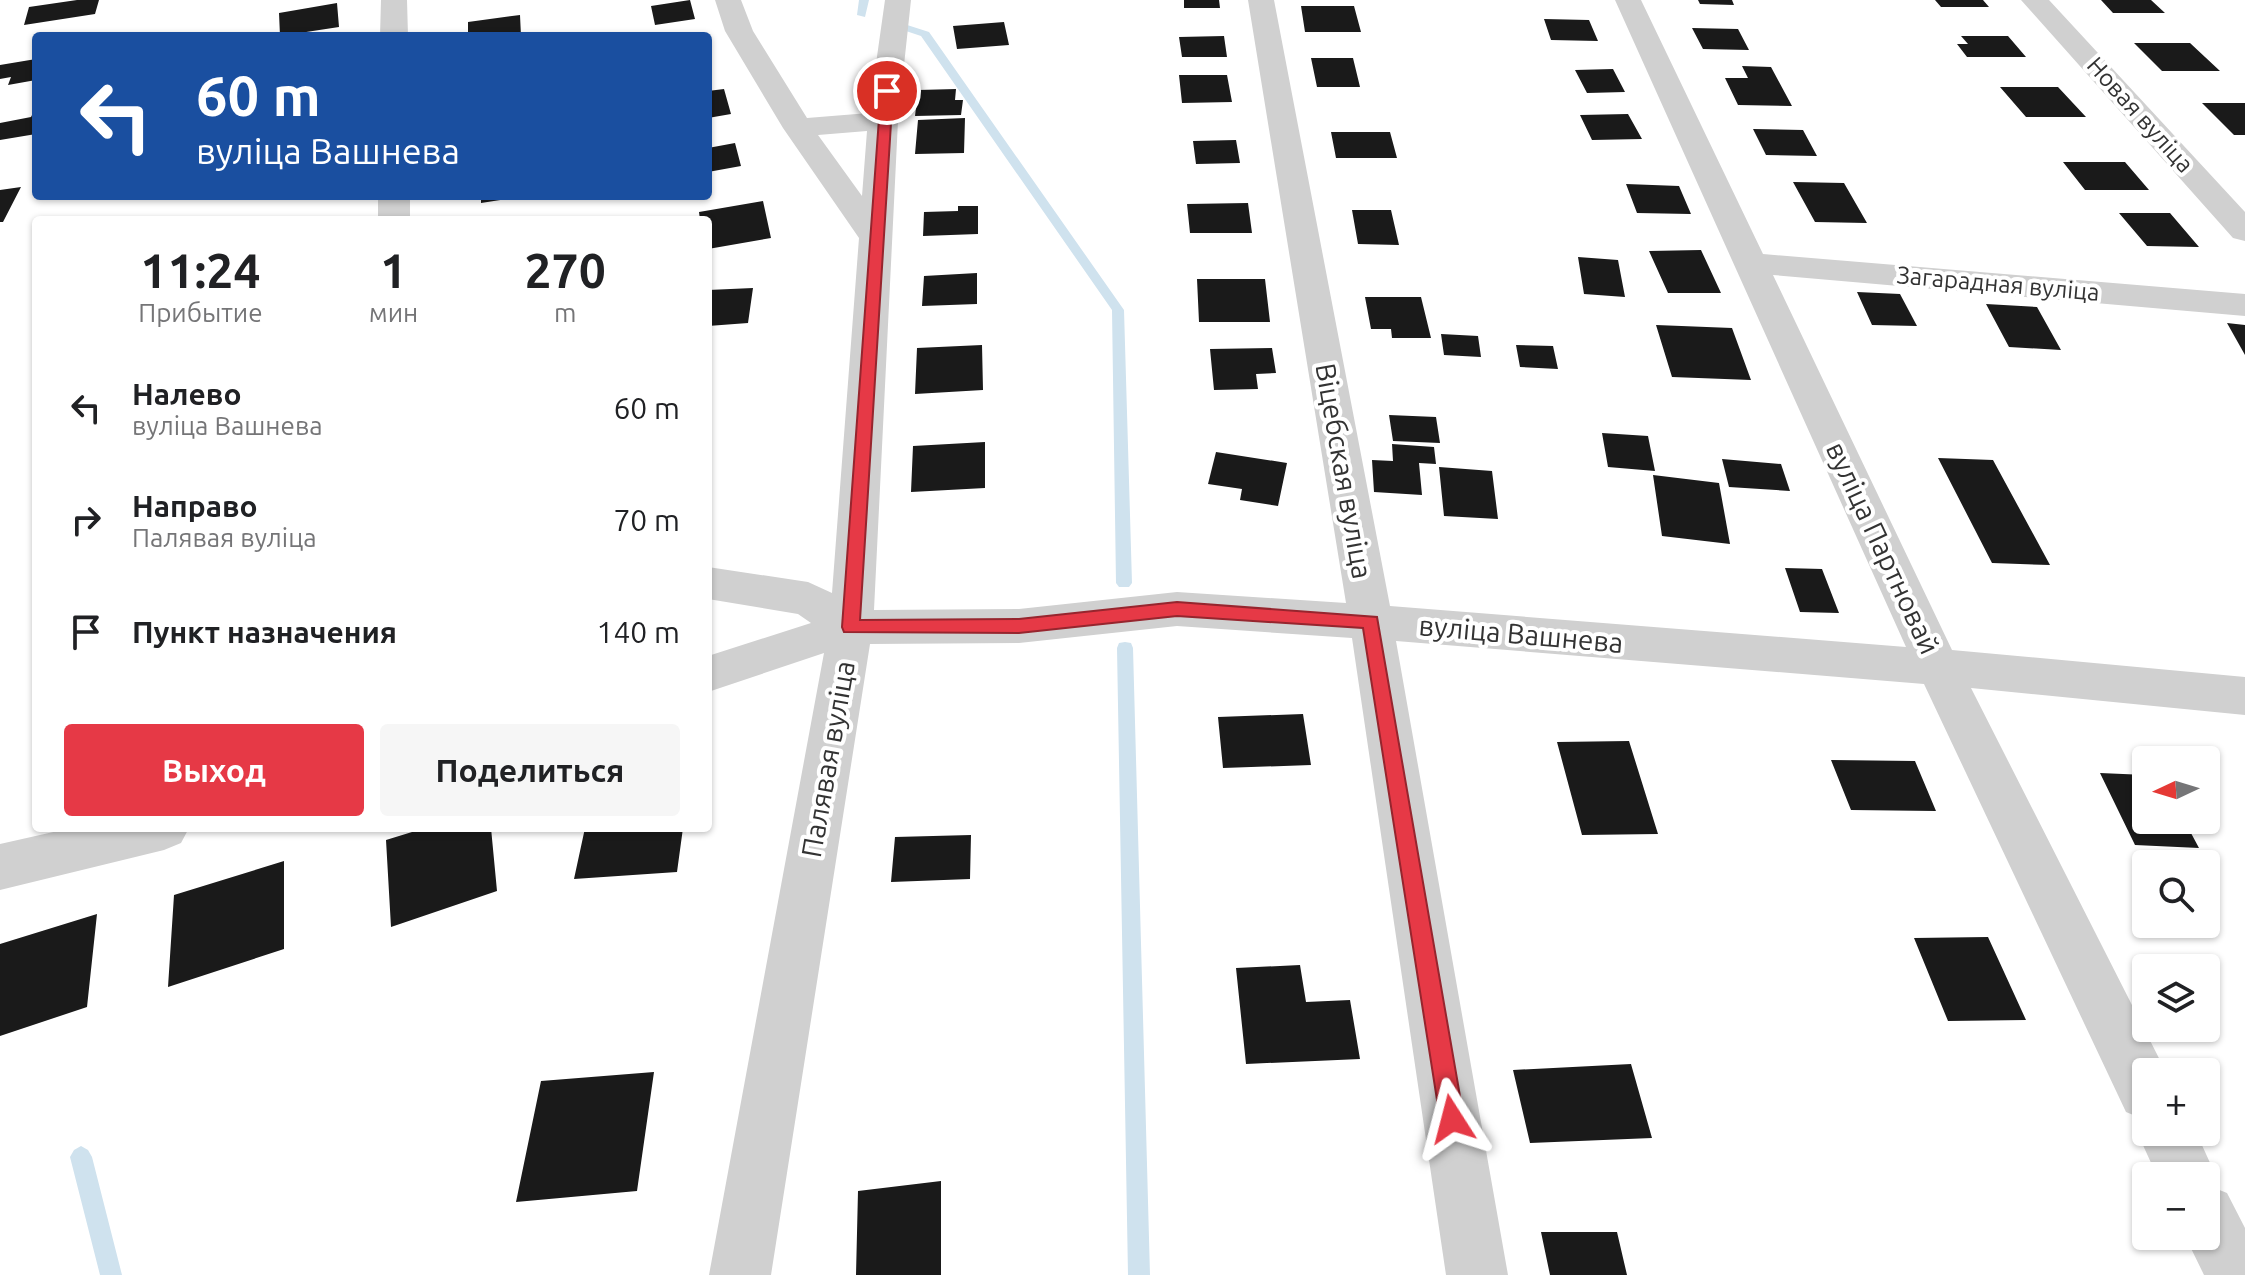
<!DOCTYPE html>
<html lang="ru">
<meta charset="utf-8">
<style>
:root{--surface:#fff;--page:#f6f6f6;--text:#202124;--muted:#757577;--accent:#e63946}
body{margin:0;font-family:Ubuntu,sans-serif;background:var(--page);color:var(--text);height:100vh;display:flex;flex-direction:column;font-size:30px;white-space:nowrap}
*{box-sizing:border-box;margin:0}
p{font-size:26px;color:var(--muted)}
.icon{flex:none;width:44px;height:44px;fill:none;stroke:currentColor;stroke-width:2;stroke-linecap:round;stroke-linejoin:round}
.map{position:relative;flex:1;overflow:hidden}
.drawer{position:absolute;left:32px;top:216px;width:680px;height:616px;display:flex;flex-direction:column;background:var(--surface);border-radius:8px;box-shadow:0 2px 6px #0004}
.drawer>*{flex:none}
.top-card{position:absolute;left:32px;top:32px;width:680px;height:168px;border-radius:8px;box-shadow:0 2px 6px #0004;background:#1a4fa0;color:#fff;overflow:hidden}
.needle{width:52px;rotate:266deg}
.buttons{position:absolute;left:2132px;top:746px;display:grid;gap:16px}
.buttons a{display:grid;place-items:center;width:88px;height:88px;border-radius:8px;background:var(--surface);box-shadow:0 2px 6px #0004;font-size:40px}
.pin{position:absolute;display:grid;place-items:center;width:68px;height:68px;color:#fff;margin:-34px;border:4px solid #fff;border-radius:50%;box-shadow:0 2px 8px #0007}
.me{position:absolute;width:88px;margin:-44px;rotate:351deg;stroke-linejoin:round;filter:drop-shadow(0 0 6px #0008)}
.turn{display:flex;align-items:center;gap:28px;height:168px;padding:0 32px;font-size:36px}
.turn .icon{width:104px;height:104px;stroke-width:2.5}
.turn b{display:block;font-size:56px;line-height:68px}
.eta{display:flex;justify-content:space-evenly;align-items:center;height:136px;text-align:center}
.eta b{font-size:48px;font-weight:700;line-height:56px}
.cta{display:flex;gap:16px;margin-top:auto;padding:16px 32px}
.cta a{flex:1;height:92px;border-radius:8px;background:var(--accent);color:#fff;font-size:32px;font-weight:700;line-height:92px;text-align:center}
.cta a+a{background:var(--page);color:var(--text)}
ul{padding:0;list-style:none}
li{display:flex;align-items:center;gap:24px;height:112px;padding:0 32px}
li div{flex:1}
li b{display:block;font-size:30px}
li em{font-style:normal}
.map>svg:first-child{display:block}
</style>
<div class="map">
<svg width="2245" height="1275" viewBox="0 0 2245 1275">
<rect width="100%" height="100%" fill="#fff"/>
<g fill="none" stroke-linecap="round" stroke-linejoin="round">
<!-- stream -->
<path fill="#cfe2ee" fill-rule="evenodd" d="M859,0H869L865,17L857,15Z
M904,24L929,32L1124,310L1132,583L1129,587H1119L1116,583L1112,310L921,36L900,29L899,27Z
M1125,642L1131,643L1133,648L1150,1275H1128L1117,648L1119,643Z
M81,1146L88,1150L92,1157L122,1275H100L70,1157L74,1150Z"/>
</g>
<!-- building -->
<path fill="#1a1a1a" d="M77,0H99L95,14L24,25L29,7Z
M690,0L695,19L655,25L651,6Z
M1184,0H1219L1220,8H1184Z
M1698,0H1732L1734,5L1700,4Z
M1935,0H1983L1989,7H1941Z
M2101,0H2151L2165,13H2113Z
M337,3L339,27L280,36L279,13Z
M1301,6H1354L1361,32H1305Z
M520,15L521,36H468V22Z
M1544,19L1589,20L1598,41L1551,40Z
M1004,22L1009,45L957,49L953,26Z
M1692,28L1738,29L1749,50L1703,49Z
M1224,36L1227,57H1182L1179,37Z
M1961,36H2008L2026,57H1967L1957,44H1968Z
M2134,43H2190L2220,71H2162Z
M1311,58H1353L1360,87H1317Z
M36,59V80L8,85L11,77L0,79V65Z
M1742,66L1771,67L1792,106L1738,105L1725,78H1748Z
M1613,69L1625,92L1587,93L1575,70Z
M1179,75H1227L1232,102L1182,103Z
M2000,87H2058L2086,117H2026Z
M724,89L731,114L708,118V91Z
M956,89L955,100H963L961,115L915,116L918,90Z
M2202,103H2245V135H2234Z
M36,107V134L0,140V123L31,117Z
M1628,114L1642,139L1592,140L1580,115Z
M965,118L964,153L915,154L918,120Z
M1753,129L1803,130L1817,156L1766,155Z
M1331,132H1390L1397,158H1336Z
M1236,140L1240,163L1196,164L1193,141Z
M735,143L741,166L708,172V148Z
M2063,162H2125L2149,190H2085Z
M1793,182L1844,183L1867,223L1815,222Z
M1626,184L1679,186L1691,214L1637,213Z
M21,187L3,222H0V190Z
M481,196H514V198L481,203Z
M763,201L771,238L708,249V220H700L699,212Z
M1248,203L1252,233H1190L1187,204Z
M958,206H978V234L923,236L924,212L958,211Z
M1352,210H1391L1399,245L1358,244Z
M2119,213H2170L2199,247L2147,246Z
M1701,250L1721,293H1668L1649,251Z
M1578,257L1618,260L1625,297L1584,294Z
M977,273V304L922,306L924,276Z
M1197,279H1265L1270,322H1199Z
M753,288L748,323L708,326V290Z
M1857,292L1900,294L1917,326L1872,325Z
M1365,297H1421L1431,338H1392L1391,329H1371Z
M1986,304L2037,307L2061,350L2009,347Z
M2227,323L2245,325V355Z
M1656,325L1732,328L1751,380L1672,377Z
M1441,334L1478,336L1481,357L1444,355Z
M982,345L983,390L915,394L917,348Z
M1516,345L1553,346L1558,369L1520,367Z
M1272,348L1276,373L1256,374L1258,389L1214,390L1210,349Z
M1389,415L1436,417L1440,443L1393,441Z
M1602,433L1648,436L1655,471L1608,467Z
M985,442V488L911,492L913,446Z
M1392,444L1434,447L1436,464L1419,463L1422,495L1374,492L1372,460L1393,461Z
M1216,452L1287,463L1278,506L1240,500L1242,489L1208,484Z
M1938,458L1993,460L2050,565L1992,563Z
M1722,459L1781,464L1790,491L1729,487Z
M1439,467L1492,471L1498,519L1444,516Z
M1653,475L1719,483L1730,544L1662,536Z
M1785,568L1822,569L1839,613L1800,612Z
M1303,714L1311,765L1223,768L1218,717Z
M1629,741L1658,834L1582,835L1557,742Z
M1831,760L1915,761L1936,811L1851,810Z
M2100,773L2146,775V820H2184L2199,848L2135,845Z
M425,828H491L497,891L391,927L386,840Z
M585,828H683L677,872L574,879Z
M971,835L970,879L891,882L895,837Z
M284,861V949L168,987L174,895Z
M97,914L87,1007L0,1036V944Z
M1988,937L2026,1020L1948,1021L1914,938Z
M1300,965L1306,1002L1350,1000L1360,1059L1246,1064L1236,968Z
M1631,1064L1652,1138L1530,1143L1513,1070Z
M654,1072L637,1191L516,1202L541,1081Z
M941,1181V1275H856L858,1191Z
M1541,1232H1617L1627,1275H1550Z"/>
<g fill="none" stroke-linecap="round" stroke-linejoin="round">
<!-- minor -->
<path fill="#d0d0d0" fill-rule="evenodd" d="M381,0H407L408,36H380Z
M715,0H741L753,31L807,118L869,113L885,0H911L898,121L874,610L1019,609L1177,592L1346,603L1248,0H1274L1390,606L1906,647L1615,0H1641L1763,254L2245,294V316L1773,275L1952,650L2245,677V715L1971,688L2166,1072H2146V1132H2196L2216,1176L2212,1187L2227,1193L2245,1228V1275H2204L2185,1236H2206V1176H2157L2137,1132L2143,1119L2126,1112L1924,684L1396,641L1508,1275H1446L1352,638L1177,626L1019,643L870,644L771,1275H709L824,653L708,692V656L811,623L798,614L708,599V567L808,582L832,593L859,238L783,128L725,31ZM867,131L862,196L818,135Z
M2021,0H2049L2245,212V241L2233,238Z
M378,196H410V220H378Z
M71,828H189L181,843L164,850L0,890V844Z"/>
</g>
<!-- route -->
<path fill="#e63946" stroke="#96252e" stroke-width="2" d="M887,87L893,91L860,620L1019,619L1177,602L1377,617L1464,1119L1460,1128L1452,1131L1443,1128L1440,1119L1363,628L1177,616L1019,633L844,632L842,627L881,91Z"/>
<g text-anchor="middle" stroke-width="8" stroke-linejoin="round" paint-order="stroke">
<!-- far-street labels -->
<g font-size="24" fill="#333" stroke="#fff">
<text transform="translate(2140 115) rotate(48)" y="8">Новая вуліца</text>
<text transform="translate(1998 284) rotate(5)" y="8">Загарадная вуліца</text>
</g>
<!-- street labels -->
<g font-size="28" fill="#333" stroke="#fff">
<text transform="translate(1344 471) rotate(80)" y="10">Віцебская вуліца</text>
<text transform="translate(1883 548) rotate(65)" y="10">вуліца Партновай</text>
<text transform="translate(1521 634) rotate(5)" y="10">вуліца Вашнева</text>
<text transform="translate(828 759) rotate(-80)" y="10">Палявая вуліца</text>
</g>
</g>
</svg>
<div class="buttons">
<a><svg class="needle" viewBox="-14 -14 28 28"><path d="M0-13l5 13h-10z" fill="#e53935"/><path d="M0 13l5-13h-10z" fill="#757577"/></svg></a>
<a><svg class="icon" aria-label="search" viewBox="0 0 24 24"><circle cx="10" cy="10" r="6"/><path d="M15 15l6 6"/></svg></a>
<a><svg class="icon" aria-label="layers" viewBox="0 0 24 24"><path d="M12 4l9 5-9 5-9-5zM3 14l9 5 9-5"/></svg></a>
<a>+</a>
<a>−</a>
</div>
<div class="pin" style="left:887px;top:91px;background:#d93025"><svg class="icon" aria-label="arrive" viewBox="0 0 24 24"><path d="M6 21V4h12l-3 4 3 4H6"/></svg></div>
<svg class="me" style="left:1452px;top:1119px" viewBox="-20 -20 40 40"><path d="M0-17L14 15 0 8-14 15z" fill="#e63946" stroke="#fff" stroke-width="4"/></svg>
<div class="top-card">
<div class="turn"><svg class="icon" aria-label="left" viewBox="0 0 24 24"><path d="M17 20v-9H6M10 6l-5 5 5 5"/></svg><div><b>60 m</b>вуліца Вашнева</div></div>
</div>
<section class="drawer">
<div class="eta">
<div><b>11:24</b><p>Прибытие</p></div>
<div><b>1</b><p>мин</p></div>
<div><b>270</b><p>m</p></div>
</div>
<ul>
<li><svg class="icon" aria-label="left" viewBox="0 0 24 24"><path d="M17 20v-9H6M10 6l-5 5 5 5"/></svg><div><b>Налево</b><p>вуліца Вашнева</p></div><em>60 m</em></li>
<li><svg class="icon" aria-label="right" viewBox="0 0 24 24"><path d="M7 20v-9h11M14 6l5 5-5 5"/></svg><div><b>Направо</b><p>Палявая вуліца</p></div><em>70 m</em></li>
<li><svg class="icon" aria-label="arrive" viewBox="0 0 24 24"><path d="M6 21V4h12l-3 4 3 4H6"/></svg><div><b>Пункт назначения</b></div><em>140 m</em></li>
</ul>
<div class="cta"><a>Выход</a><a>Поделиться</a></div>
</section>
</div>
